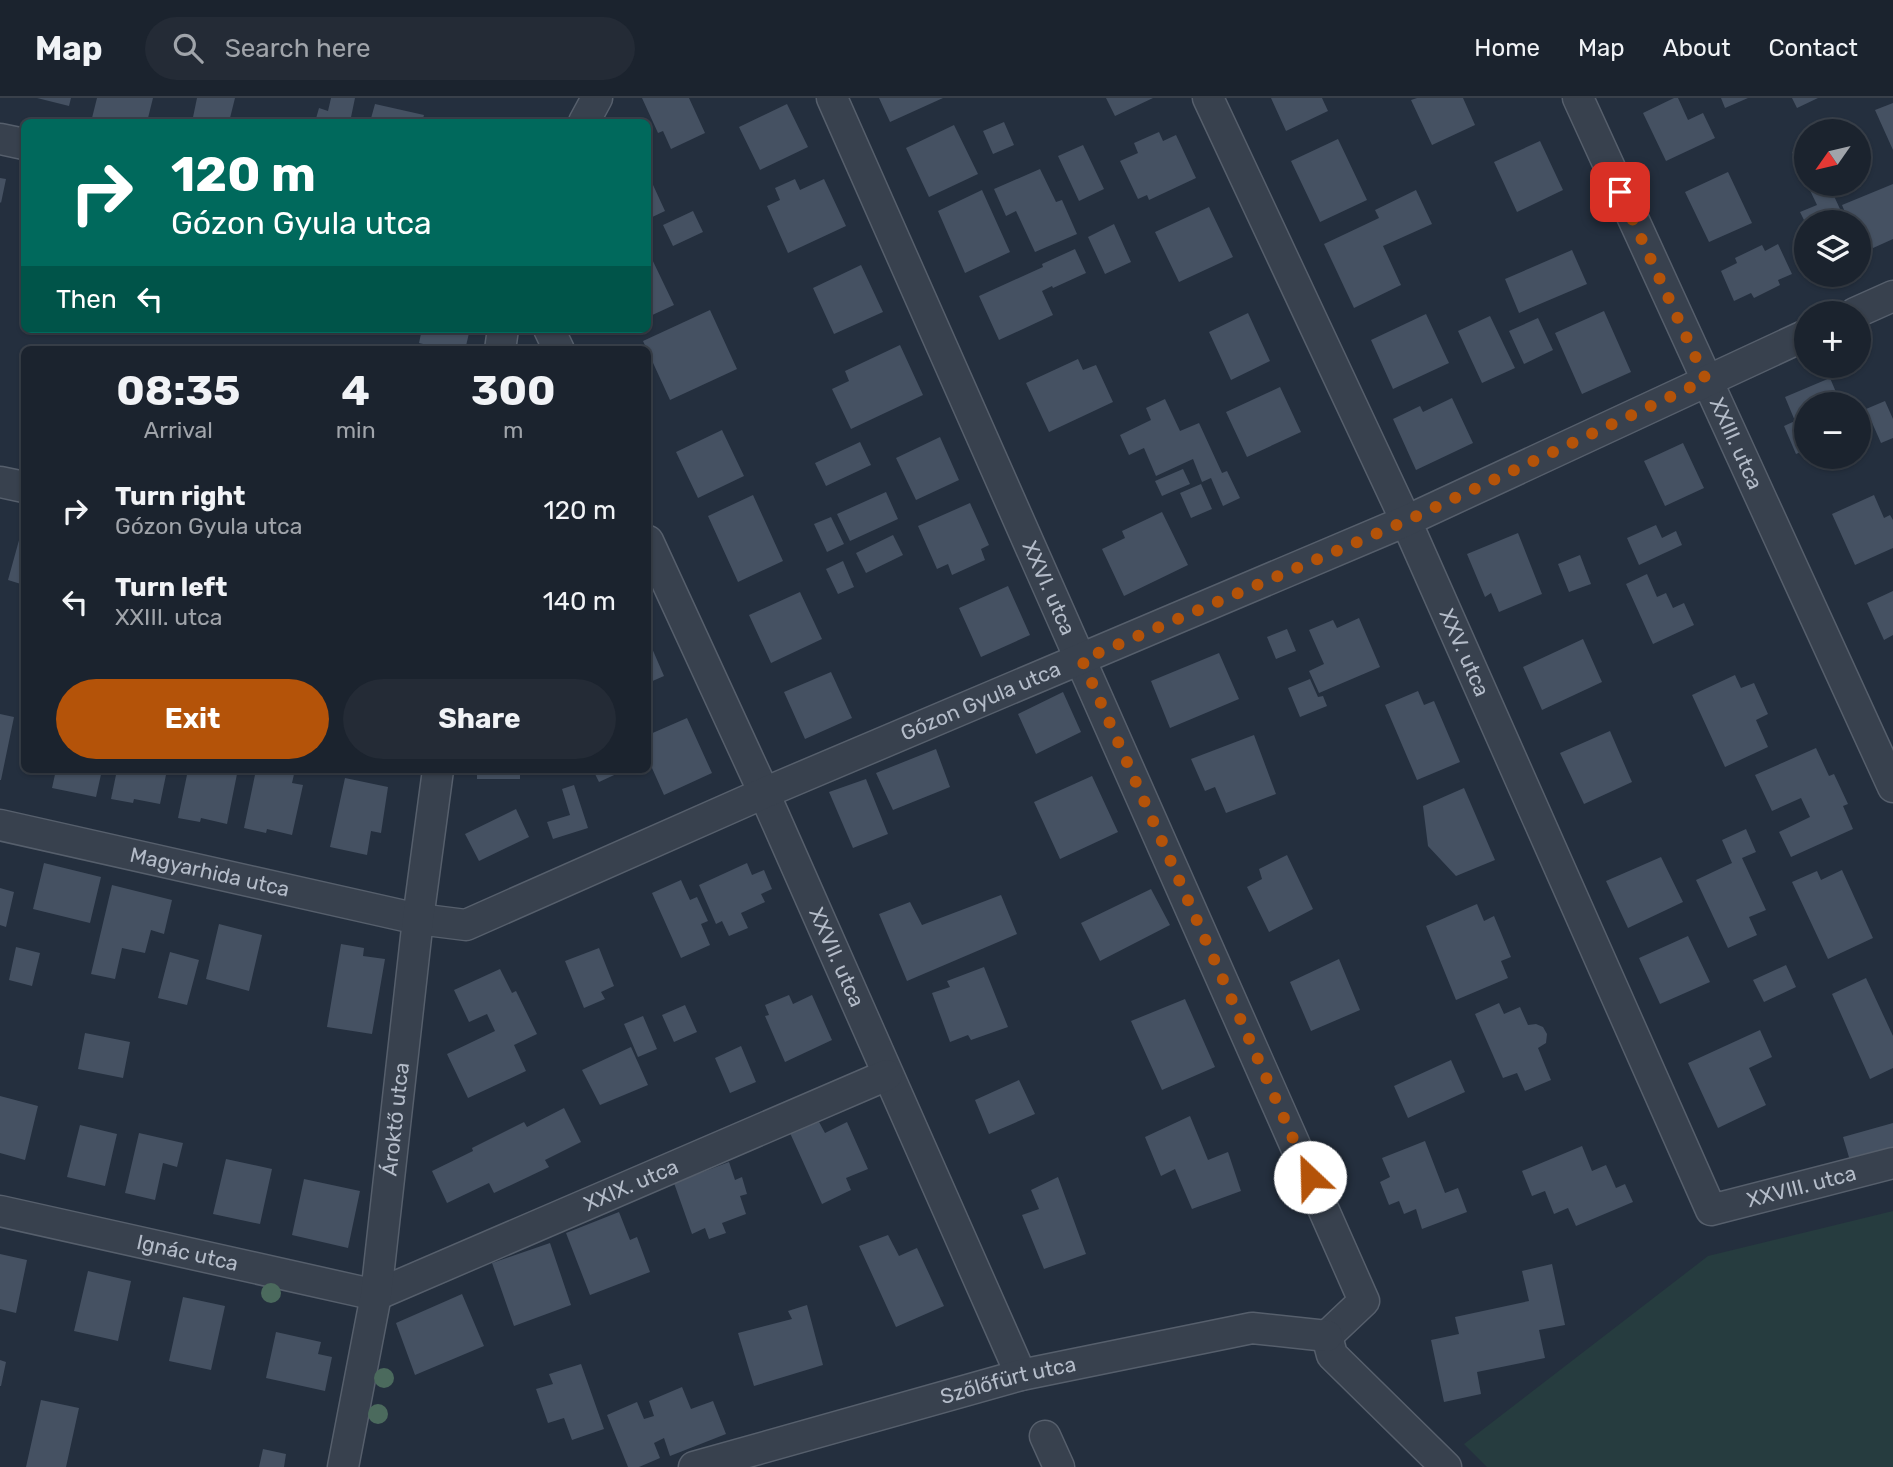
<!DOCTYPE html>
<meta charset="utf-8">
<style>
:root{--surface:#1b232e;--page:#242b36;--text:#f1f3f6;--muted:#a0a4aa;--line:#39404a;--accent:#b45309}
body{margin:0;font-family:Rubik,sans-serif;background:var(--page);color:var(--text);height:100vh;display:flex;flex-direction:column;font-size:26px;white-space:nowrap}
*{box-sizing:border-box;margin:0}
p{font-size:23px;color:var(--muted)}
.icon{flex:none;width:38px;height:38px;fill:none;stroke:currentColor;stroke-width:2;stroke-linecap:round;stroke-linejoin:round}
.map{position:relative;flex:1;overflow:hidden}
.sheet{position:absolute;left:21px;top:248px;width:630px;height:427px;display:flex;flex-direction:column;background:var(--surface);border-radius:10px;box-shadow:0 2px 5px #0004,0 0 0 2px var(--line)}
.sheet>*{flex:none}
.banner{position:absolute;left:21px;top:21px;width:630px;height:214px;border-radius:10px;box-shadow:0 2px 5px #0004,0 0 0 2px var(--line);background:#00695c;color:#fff;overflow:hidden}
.needle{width:46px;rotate:236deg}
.buttons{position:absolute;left:1794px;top:21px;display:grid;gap:14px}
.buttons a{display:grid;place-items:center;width:77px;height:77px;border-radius:50%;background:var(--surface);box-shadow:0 2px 5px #0004,0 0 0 2px var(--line);font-size:35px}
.pin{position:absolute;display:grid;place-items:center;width:60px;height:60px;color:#fff;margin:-30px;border-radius:14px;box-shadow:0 4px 10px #0006}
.me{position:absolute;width:77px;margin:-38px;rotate:336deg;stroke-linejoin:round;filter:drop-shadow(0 0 5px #0008)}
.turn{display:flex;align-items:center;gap:24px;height:147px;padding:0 35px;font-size:32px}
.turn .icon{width:91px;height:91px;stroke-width:2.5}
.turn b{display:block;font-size:49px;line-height:60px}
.then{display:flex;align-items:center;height:66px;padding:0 35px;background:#0003;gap:14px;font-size:26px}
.eta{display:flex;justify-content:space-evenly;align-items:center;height:119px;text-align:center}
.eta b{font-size:42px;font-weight:700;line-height:49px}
.cta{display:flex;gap:14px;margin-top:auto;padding:14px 35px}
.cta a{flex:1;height:80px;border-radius:42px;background:var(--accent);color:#fff;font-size:28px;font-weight:700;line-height:80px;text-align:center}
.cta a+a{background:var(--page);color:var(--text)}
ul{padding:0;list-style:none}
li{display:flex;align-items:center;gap:21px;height:91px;padding:0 35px}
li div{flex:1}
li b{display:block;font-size:26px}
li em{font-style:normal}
header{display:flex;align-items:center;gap:42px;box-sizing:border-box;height:98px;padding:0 35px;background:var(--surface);border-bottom:2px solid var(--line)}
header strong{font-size:33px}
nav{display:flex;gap:38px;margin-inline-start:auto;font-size:24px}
.search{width:490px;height:63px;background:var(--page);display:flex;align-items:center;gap:18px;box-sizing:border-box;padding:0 24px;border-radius:38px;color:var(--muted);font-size:26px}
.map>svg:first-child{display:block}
</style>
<header>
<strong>Map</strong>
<div class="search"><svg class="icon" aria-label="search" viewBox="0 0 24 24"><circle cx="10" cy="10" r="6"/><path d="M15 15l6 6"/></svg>Search here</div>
<nav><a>Home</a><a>Map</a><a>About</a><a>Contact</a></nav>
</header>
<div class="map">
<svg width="1893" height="1369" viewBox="0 0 1893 1369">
<rect width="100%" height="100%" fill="#242f3e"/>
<!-- green -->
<path fill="#263c3f" d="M1893,1113V1369H1487L1464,1346L1708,1158Z"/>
<!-- building -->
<path fill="#455162" d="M37,0H71L69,8Z
M97,0H153L147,24H91Z
M197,0H235L229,24H192Z
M331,0H355L350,24H315L319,10L328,13Z
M642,0H689L705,35L671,51L663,33L658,35Z
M879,0H943L890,24Z
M1106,0H1153L1115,18Z
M1271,0H1322L1328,13L1286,33Z
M1417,0H1463L1475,27L1432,47L1411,2Z
M1674,0H1678L1688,22L1703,15L1715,40L1666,63L1643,15Z
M1721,0H1748L1725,10Z
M1792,0H1818L1797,10Z
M1893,5V52L1875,12Z
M375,6L424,17L422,24H370Z
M787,6L808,49L760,72L739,29Z
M1004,24L1014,47L993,56L983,33Z
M954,27L978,76L929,99L906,50Z
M1159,34L1163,43L1176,37L1196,80L1149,102L1147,97L1138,101L1120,63L1138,55L1134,45Z
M1338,41L1367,102L1320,124L1291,63Z
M1540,43L1563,92L1517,114L1494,64Z
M1083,47L1104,91L1079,103L1058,58Z
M1806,47V84L1792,54Z
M1040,71L1056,104L1062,102L1077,136L1035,154L1016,113L1006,118L994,91Z
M1728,74L1752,125L1709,144L1685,94Z
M648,76L665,113L648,121Z
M0,80L6,81L1,105L0,104Z
M795,81L800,92L824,81L846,128L788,155L767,108L780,102L775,90Z
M1807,86H1861L1834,98L1846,124H1805L1800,114L1817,107Z
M1893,86V141L1862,155L1858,147V124H1849L1842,107Z
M982,92L1010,154L965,175L938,113Z
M1416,92L1432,126L1383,148L1401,187L1354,210L1324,146L1379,120L1375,112Z
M1209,109L1233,159L1179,184L1155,134Z
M693,113L703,134L673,148L663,127Z
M1114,126L1131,164L1105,176L1088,139Z
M1778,146L1792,176L1778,182L1780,187L1754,200L1751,195L1734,203L1721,173L1737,165L1735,160L1762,147L1765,153Z
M1075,151L1086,175L1053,190L1052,188L1042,193L1053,217L999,242L979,198L1043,169L1042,166Z
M1572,152L1587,186L1519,215L1505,181Z
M650,157L674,207L648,219V159Z
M861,167L883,214L834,236L813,190Z
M710,212L737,271L670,302L643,243Z
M1604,213L1631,274L1582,296L1555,235Z
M1248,215L1270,263L1231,282L1209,234Z
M1426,216L1449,265L1393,291L1371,242Z
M1490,218L1515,270L1482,285L1458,233Z
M1538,220L1553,252L1524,266L1509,233Z
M422,231H470L465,252H448L419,245Z
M900,247L923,297L851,331L832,291L849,283L845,273Z
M1078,261L1083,272L1096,267L1113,304L1049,334L1026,285Z
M1830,280L1841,306H1806V352L1796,356L1784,328L1795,323L1785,299Z
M1280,289L1301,334L1247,359L1226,314Z
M1452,300L1473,345L1416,372L1393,321L1420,308L1423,314Z
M1165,301L1180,333L1199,325L1222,375L1227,373L1240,400L1223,408L1211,380L1202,384L1193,361L1156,378L1144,350L1129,357L1120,337L1151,322L1146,310Z
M1885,303L1893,321V340L1881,345L1866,311Z
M722,332L744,378L698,400L676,354Z
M940,339L959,382L916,402L896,360Z
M860,344L871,367L826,388L815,365Z
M1683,345L1704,390L1665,408L1644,363Z
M1183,371L1190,386L1162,398L1155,383Z
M1201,386L1212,411L1191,420L1180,395Z
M886,394L898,421L850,443L837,416Z
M753,397L783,463L738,484L708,418Z
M1874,397L1884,420L1890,417L1893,422V450L1855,467L1832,416Z
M970,405L989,447L981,451L985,462L952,477L948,466L937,471L918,428Z
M1162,414L1188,467L1124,498L1102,451L1125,440L1122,433Z
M831,419L844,446L827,454L814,426Z
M1656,427L1662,440L1676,433L1682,447L1639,467L1627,440Z
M21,435L24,436V487L8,482Z
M1518,435L1542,496L1499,514L1491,495L1485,499L1467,456Z
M893,437L903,457L866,475L856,455Z
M1580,457L1591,486L1569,494L1558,466Z
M843,463L854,489L838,496L826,471Z
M1647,476L1657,499L1666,495L1673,510L1684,505L1694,527L1653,546L1626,486Z
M1008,488L1030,537L981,559L959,510Z
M1893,493V537L1884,542L1867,505Z
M800,494L822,541L771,565L749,517Z
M1359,520L1380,569L1319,595L1309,573L1324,566L1309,532L1333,522L1337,530Z
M1287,531L1296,553L1276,561L1267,539Z
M1583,541L1602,584L1542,612L1523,569Z
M651,548L664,578L648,585V550Z
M1219,555L1239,601L1170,630L1151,583Z
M831,574L852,620L805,641L784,594Z
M1735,577L1741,590L1754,585L1768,616L1756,622L1768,649L1725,669L1692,597Z
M1310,581L1318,599L1323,598L1327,608L1300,619L1288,590Z
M1418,593L1424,607L1434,603L1460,664L1417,682L1385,607Z
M1063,594L1081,634L1036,656L1018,616Z
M0,616L14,619L1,682H0Z
M687,620L712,675L664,697L648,661V637Z
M1610,633L1632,684L1584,706L1560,655Z
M1254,637L1276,696L1226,715L1215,689L1205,693L1191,661Z
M1816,650L1829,678L1834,676L1848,706L1843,708L1853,731L1791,759L1779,734L1810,719L1801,700L1772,713L1755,677Z
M936,651L950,689L893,712L876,675Z
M56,672H102L96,699L52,690Z
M117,672H167L160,706L134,701L133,705L111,701Z
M188,672H226L237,676L227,726L201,720L200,724L178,720Z
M256,672H295L292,685L303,687L292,737L267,731L266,735L244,730Z
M477,672H520V681H477Z
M593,672H625L599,684Z
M1092,678L1118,734L1060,761L1034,704Z
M345,680L388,689L381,735L371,733L367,757L330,749Z
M866,681L888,736L853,750L829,694Z
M574,687L588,730L553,741L547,724L570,717L562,691Z
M1464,690L1495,762L1456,778L1428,748L1423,708Z
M516,711L529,739L479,763L465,736Z
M1746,731L1756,754L1742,760L1766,812L1749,819L1757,837L1728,850L1696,782L1732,765L1722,742Z
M1287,757L1313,811L1269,834L1247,789L1262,781L1259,771Z
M1661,759L1683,804L1628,830L1606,783Z
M44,765L101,779L90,825L33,811Z
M747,765L752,777L764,772L772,791L761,796L765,804L741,815L748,830L729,838L722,823L716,826L699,787Z
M1842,772L1873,840L1828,861L1792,784L1817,773L1821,782Z
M681,782L690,802L697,799L708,823L701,826L710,847L681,860L652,795Z
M112,787L172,802L164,836L151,832L145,855L122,850L115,881L91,876Z
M0,790L14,794L6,829L0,827Z
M1151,791L1170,827L1100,863L1081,825Z
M1001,797L1017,836L907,883L879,816L910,804L922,827Z
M1477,806L1484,823L1494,818L1511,859L1501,863L1508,880L1456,902L1426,828Z
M219,826L262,837L249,893L206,881Z
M1688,838L1710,884L1660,906L1639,860Z
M341,846L364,850L363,858L385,861L372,936L327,929Z
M16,849L40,855L32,888L9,882Z
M599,850L614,888L601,894L605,901L584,910L565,863Z
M170,854L199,862L187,907L158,900Z
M1339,861L1360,912L1311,933L1290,884Z
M1786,867L1796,889L1764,904L1753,882Z
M984,869L1008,929L971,942L968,937L950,944L932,895L950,889L947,883Z
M500,871L512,895L516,893L537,936L514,947L526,973L468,1000L447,956L495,933L487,916L469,924L454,892Z
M1866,880L1893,938V970L1870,981L1832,896Z
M789,897L793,906L812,897L832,942L785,964L765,918L769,917L765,907Z
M1185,901L1215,969L1162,992L1131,923Z
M1499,905L1504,916L1520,909L1528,927L1536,926L1543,929L1547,936L1546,945L1538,950L1551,982L1525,993L1517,975L1503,980L1475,916Z
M685,907L697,934L674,944L662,917Z
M643,918L657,951L638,959L624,926Z
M1760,932L1772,959L1749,970L1766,1007L1718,1030L1688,965Z
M85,935L130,944L123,980L78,971Z
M741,948L756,984L730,995L715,960Z
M631,949L648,987L600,1007L582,972Z
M1451,962L1465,994L1408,1020L1394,988Z
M1019,982L1035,1016L989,1036L975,1002Z
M0,998L38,1008L25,1062L0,1055Z
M564,1010L581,1044L545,1062L549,1069L494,1095L489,1085L447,1105L432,1073L473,1053L472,1050L524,1024L527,1029Z
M1190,1018L1208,1062L1228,1054L1241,1093L1192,1111L1175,1071L1161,1078L1145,1039Z
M819,1024L825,1035L847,1024L868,1071L846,1080L851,1092L822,1106L790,1035Z
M1893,1025V1053L1851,1066L1843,1039Z
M80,1027L117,1036L105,1088L67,1079Z
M139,1035L183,1045L177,1069L163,1065L155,1102L125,1095Z
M1425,1043L1445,1095L1458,1090L1467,1114L1422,1131L1416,1111L1404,1116L1399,1103L1389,1107L1380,1084L1390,1079L1382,1060Z
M1582,1048L1592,1073L1606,1067L1616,1090L1625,1086L1633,1104L1576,1128L1568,1110L1554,1116L1545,1093L1532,1098L1522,1073Z
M226,1061L272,1071L260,1126L213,1116Z
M729,1064L735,1082L742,1079L747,1096L740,1098L746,1116L722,1125L726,1135L709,1141L705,1130L692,1136L674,1085Z
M1058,1079L1086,1156L1044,1171L1022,1117L1039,1111L1031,1092Z
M304,1081L360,1093L348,1150L292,1137Z
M619,1114L630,1142L637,1139L650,1174L590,1197L566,1135Z
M888,1137L899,1158L917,1150L944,1208L896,1229L859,1148Z
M550,1145L571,1207L514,1228L492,1165Z
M0,1156L27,1162L16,1215L0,1211Z
M1552,1166L1565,1227L1539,1232L1545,1260L1477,1274L1481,1296L1444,1304L1431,1242L1459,1236L1455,1219L1529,1203L1522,1173Z
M88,1173L131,1183L118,1243L74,1233Z
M462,1196L484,1248L415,1277L396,1225Z
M183,1199L225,1208L211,1272L169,1263Z
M807,1207L823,1267L754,1288L738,1235L792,1221L788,1213Z
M276,1234L321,1244L318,1256L332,1259L325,1293L266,1280Z
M0,1262L6,1264L1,1288H0Z
M581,1266L604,1331L572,1342L564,1320L548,1325L536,1291L553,1286L549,1276Z
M682,1289L691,1311L713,1303L726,1336L670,1358L664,1340L654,1345L660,1360L639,1369H628L607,1317L637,1304L644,1321L654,1318L649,1303Z
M41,1302L79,1310L66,1369H26Z
M263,1351L286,1356L284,1369H259Z"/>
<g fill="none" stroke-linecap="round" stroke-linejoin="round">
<defs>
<g id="minor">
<path id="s1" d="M832,0L1364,1203L1327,1238"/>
<path id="s2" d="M1208,0L1406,423L1711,1112L1893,1065"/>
<path id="s3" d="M1578,0L1893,689"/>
<path d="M584,24L597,0"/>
<path d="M0,41L24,46"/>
<path d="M1855,215L1893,198"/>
<path d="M549,231L559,252"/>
<path d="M500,252L503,231"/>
<path d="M0,384L24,389"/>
<path id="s4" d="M648,443L764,695L1021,1277"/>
<path id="s5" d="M0,727L418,821L466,827L764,695L1406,423L1806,237"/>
<path id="s6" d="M0,1113L376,1197L887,977"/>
<path d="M1327,1238L1332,1257L1446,1369"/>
<path d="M1045,1338L1059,1369"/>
<path id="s7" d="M343,1369L376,1197L418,821L438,672"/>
<path id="s8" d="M694,1369L1021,1277L1252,1230L1327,1238"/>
</g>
</defs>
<!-- minor casing -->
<use href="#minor" stroke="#565f6c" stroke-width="33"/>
<!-- minor -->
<use href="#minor" stroke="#38414e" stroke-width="30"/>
</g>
<!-- trees -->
<g fill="#4b6a5d">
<circle cx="271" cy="1195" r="10"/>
<circle cx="384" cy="1280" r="10"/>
<circle cx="378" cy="1316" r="10"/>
</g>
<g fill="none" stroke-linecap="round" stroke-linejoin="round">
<!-- route -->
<path stroke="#b45309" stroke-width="12" stroke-dasharray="0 21.6" d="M1310,1079L1082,562L1406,423L1706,282L1620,94"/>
</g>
<g text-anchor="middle" stroke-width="5" stroke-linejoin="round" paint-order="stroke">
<!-- street labels -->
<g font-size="21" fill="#b4bcc9" stroke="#1d2633">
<text dy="7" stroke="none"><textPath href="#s3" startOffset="380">XXIII. utca</textPath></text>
<text dy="7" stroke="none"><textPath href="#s1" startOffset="536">XXVI. utca</textPath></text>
<text dy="7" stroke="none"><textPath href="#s2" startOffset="611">XXV. utca</textPath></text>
<text dy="7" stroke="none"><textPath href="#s5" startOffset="1038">Gózon Gyula utca</textPath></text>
<text dy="7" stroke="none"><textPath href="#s5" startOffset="215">Magyarhida utca</textPath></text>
<text dy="7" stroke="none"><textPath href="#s4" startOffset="457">XXVII. utca</textPath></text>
<text dy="7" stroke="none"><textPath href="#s7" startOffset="352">Ároktő utca</textPath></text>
<text dy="7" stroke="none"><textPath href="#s6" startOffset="663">XXIX. utca</textPath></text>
<text dy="7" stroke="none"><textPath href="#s2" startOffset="1314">XXVIII. utca</textPath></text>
<text dy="7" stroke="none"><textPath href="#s6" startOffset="192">Ignác utca</textPath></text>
<text dy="7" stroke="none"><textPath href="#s8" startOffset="326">Szőlőfürt utca</textPath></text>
</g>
</g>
</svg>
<div class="buttons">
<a><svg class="needle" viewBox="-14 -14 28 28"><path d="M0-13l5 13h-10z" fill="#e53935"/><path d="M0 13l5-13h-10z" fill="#a0a4aa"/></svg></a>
<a><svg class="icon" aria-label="layers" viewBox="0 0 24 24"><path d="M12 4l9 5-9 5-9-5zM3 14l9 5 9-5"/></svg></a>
<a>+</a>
<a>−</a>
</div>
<div class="pin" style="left:1620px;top:94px;background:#d93025"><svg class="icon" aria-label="arrive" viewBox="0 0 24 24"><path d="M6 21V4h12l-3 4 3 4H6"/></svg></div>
<svg class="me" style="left:1310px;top:1079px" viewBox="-20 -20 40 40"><circle r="19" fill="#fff"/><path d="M0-13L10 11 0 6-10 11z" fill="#b45309"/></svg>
<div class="banner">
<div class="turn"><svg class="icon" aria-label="right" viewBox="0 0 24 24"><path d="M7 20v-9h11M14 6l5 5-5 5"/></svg><div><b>120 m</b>Gózon Gyula utca</div></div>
<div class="then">Then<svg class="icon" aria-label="left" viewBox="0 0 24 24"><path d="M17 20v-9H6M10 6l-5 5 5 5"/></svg></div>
</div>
<section class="sheet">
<div class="eta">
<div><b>08:35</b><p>Arrival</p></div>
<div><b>4</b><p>min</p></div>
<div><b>300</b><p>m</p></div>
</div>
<ul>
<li><svg class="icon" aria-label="right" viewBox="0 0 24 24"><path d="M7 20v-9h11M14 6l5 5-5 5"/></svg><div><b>Turn right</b><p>Gózon Gyula utca</p></div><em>120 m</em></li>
<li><svg class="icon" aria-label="left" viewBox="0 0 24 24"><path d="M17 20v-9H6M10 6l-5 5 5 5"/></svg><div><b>Turn left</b><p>XXIII. utca</p></div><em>140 m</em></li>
</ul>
<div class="cta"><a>Exit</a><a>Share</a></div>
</section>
</div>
